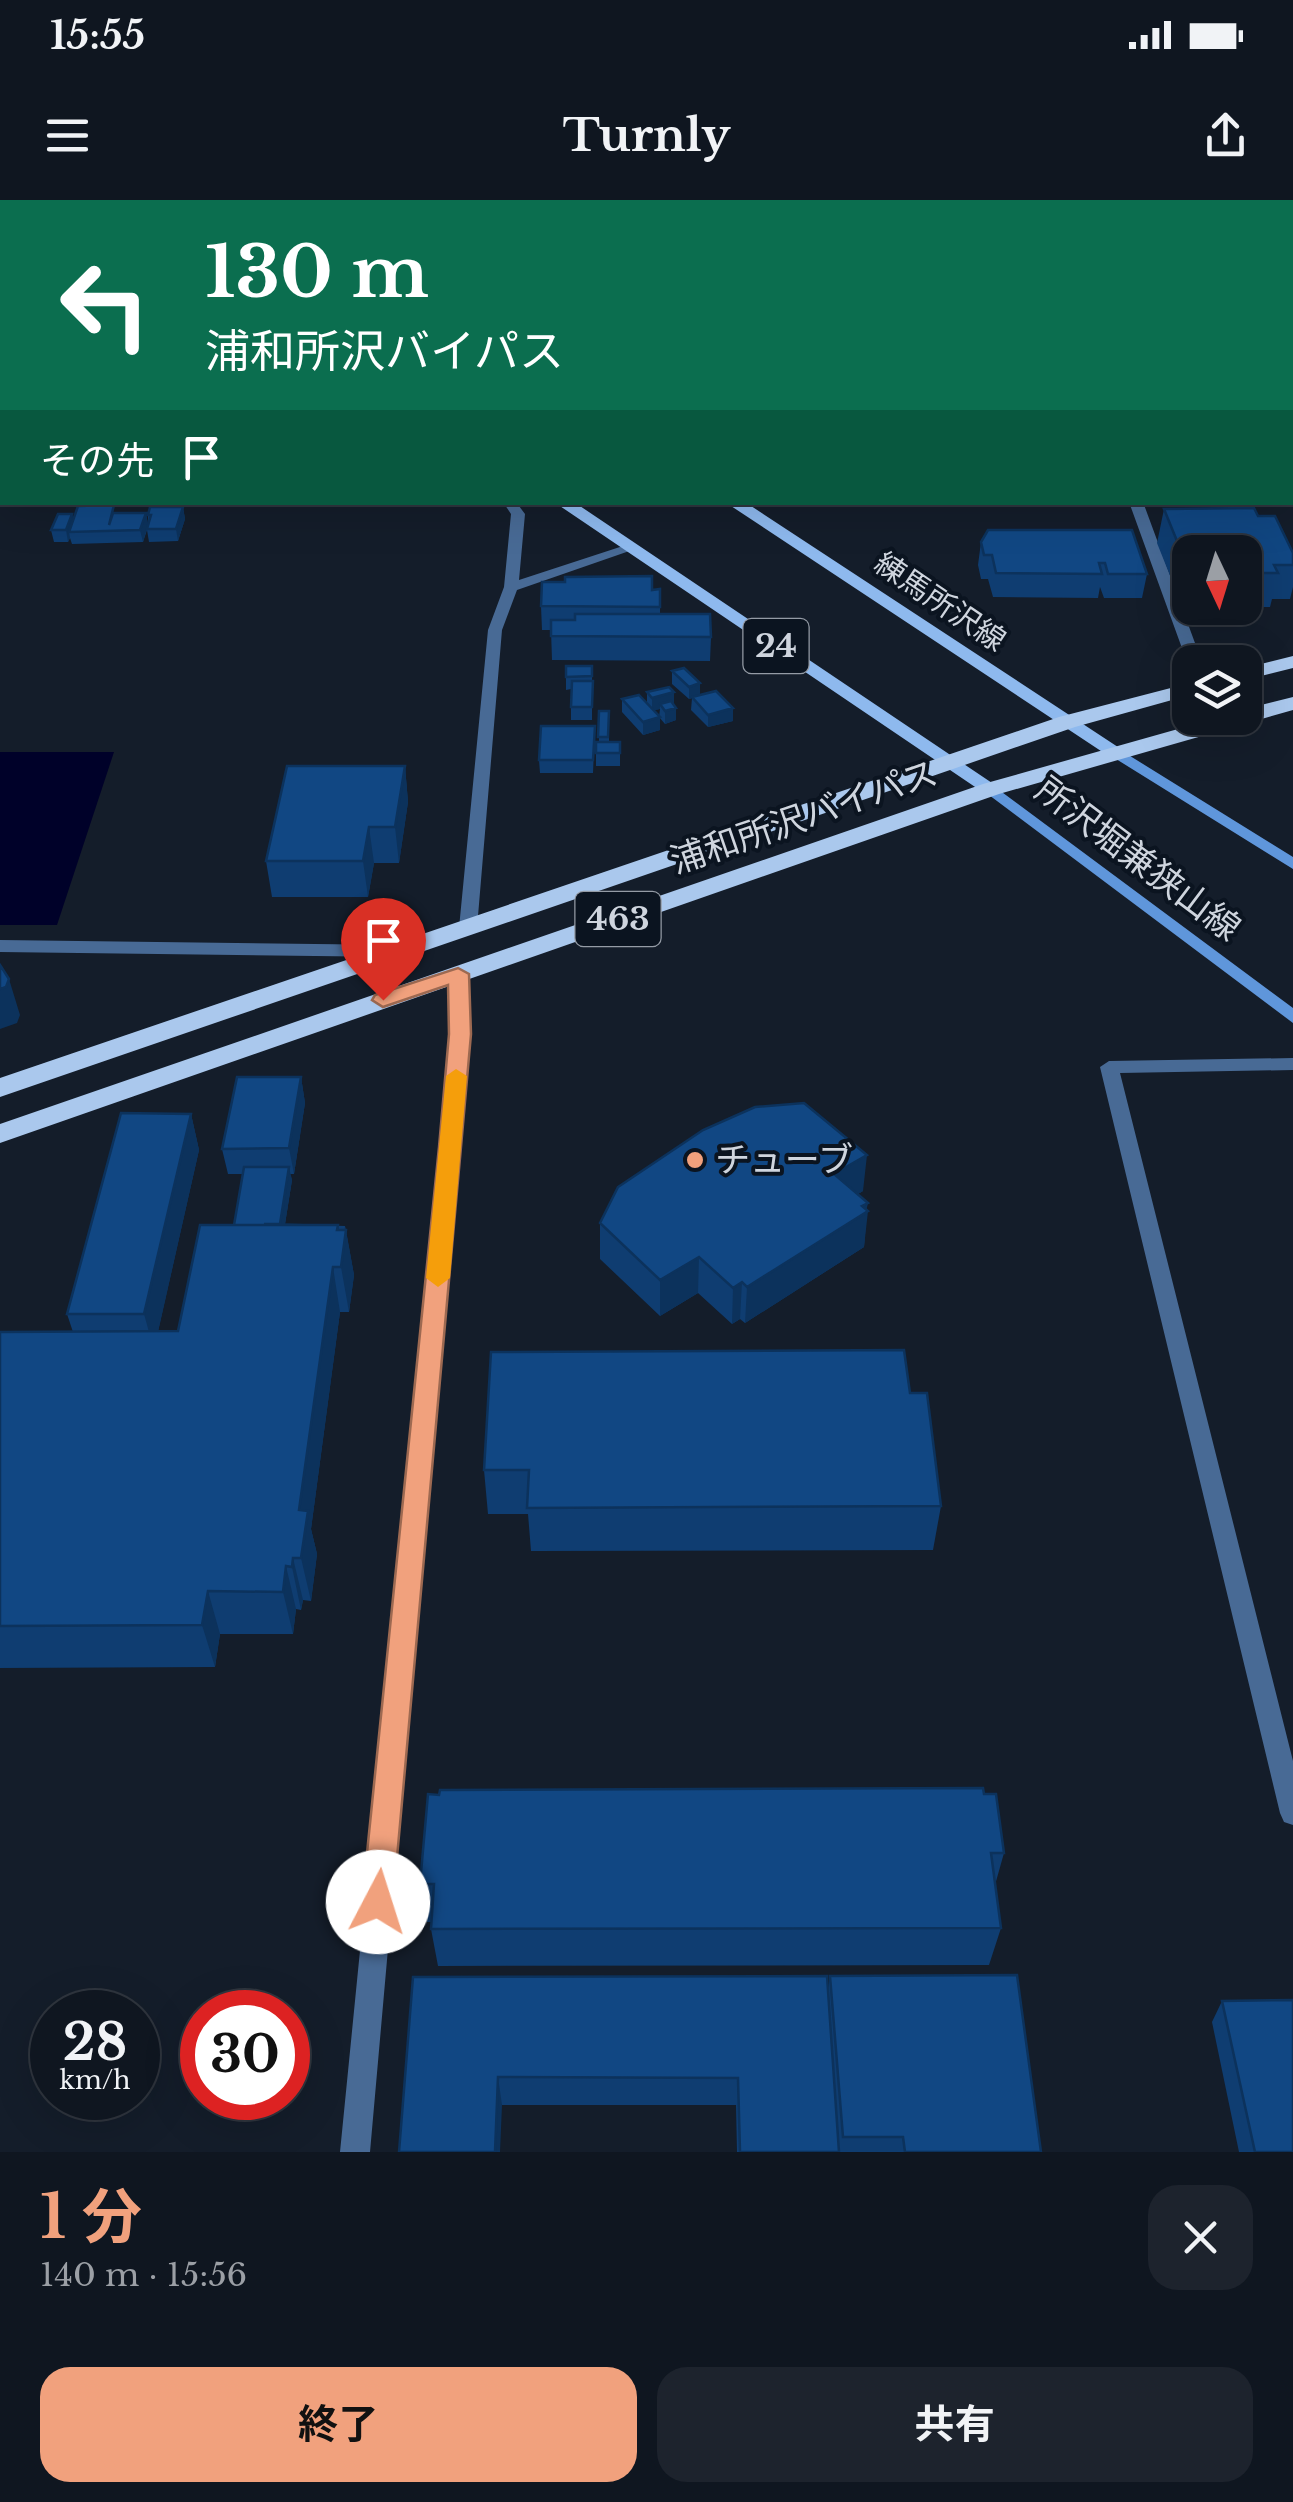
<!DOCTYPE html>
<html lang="ja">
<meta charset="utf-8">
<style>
:root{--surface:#0f1620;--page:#1d232d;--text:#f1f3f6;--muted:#9b9fa5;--line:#2f353e;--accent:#f1a17d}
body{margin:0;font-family:"Libre Baskerville","Noto Sans JP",serif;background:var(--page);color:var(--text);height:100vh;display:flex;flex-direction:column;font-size:38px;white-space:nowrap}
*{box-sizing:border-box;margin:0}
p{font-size:32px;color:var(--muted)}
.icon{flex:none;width:55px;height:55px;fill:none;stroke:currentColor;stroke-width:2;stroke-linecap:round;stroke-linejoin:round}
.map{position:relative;height:1952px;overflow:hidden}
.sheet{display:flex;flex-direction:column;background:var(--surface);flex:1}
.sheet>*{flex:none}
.banner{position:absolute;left:0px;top:0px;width:1295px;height:305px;box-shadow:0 10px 40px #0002,0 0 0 2px var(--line);background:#0b6e4f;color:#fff;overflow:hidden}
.needle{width:65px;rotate:176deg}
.controls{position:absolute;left:1172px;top:335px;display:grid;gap:20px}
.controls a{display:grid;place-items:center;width:90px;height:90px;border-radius:20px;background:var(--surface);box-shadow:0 10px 40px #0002,0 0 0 2px var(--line);font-size:50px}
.speed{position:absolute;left:30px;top:1790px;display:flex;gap:20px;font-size:50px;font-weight:700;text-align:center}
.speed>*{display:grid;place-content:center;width:130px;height:130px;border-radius:50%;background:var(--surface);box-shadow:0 10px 40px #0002,0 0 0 2px var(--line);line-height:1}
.speed small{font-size:25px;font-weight:400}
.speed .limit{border:15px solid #d22;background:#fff;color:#111}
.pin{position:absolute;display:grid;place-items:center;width:85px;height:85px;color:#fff;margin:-102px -42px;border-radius:50% 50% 50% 0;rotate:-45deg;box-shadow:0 0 10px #0007}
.pin .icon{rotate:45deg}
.me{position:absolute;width:110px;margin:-55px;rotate:5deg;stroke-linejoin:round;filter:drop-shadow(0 0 8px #0008)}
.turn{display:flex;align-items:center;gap:35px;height:210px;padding:0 40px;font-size:45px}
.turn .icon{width:130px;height:130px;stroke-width:2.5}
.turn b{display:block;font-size:70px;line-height:85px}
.then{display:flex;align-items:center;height:95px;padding:0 40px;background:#0003;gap:20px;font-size:38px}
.round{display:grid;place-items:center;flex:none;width:105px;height:105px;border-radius:30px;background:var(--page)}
.headline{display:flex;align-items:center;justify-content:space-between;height:170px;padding:0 40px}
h1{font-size:60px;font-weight:700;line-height:75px;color:var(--accent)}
.action{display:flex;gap:20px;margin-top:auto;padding:20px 40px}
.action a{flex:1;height:115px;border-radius:30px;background:var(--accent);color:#111;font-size:40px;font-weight:700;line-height:115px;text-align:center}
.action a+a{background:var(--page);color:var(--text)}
.status{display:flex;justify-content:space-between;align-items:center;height:70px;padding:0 50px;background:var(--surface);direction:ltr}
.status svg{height:28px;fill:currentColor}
header{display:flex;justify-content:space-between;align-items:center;height:130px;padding:0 40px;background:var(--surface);font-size:45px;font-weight:700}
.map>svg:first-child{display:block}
</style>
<div class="status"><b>15:55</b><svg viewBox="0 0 49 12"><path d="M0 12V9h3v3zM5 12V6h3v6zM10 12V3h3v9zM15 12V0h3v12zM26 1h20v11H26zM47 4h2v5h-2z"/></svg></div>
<header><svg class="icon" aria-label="menu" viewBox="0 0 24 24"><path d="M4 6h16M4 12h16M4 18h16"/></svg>Turnly<svg class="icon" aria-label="share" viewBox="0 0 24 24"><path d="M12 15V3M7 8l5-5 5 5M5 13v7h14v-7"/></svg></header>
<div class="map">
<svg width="1293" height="1952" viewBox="0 0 1293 1952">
<rect width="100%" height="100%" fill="#141d2a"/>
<!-- water -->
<path fill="#000129" d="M0,552H114L57,725H0Z"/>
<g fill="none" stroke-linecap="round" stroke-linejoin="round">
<!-- service -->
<path stroke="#486a95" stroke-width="20" d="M0,66L2,65"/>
<!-- minor -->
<path fill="#486a95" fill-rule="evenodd" d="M1039,0H1049V2H1039Z
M1292,51H1293V57H1292Z
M0,160H2V168H0Z
M503,302H516L525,314L519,380L626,345L638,348L517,390L502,430L477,728L468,734L459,728L488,430L504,387L511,314Z
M1129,302H1143L1202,462H1190V465L1187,462Z
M0,740L397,745L406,751L397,757L0,752Z
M458,769L467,775L469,834L370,1952H340L451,834L449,775Z
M1293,858V870L1120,873L1293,1561V1625L1284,1622L1280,1613L1100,867L1109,861Z"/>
<!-- tertiary -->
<path stroke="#486a95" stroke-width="20" d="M563,2L564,0"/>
<!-- secondary -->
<path fill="#5f96db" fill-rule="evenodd" d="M1114,546L1293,657V669L1108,554V548Z
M991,584L1293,808V823L985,592V586Z"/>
<!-- primary -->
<path fill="#8eb9ee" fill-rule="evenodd" d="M154,0H170L172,2H156Z
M206,0H222L224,2H208Z
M554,302H574L1001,589L991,595L984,593Z
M725,302H745L1124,551L1114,557L1107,555Z"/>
<!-- trunk -->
<path fill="#aac8ed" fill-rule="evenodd" d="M1293,456V468L1245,480V468Z
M1190,483V495L1075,527L0,897V878L1059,517Z
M1293,497V510L999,594L0,943V924L983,584L1217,518H1245V509Z"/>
</g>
<!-- wall -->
<path fill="#0f3d71" d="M183,307L185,319L178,341L149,342L147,330L143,342L72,344L70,338L68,342H54L51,330L72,314L73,319L115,313H146L148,324V315Z
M1164,309L1258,316L1293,353V387L1290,399H1272L1270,407H1245V352H1190V408H1235H1183L1157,343Z
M988,330L1147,374L1142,398H1104L1100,387L1098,398L993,397L988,379H981L978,365L981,342Z
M660,389V414L711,437L710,461L552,460L551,430H542L541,406Z
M566,466H592V520H571V489L566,490Z
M672,471L700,483V495L733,521L708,527L691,510L692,498L689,499L672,484Z
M647,492L673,505L676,508V520L665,524L659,517L660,509L653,510L660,517V530L643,535L622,512V499L647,504Z
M599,511H609V542H620V566H596V542H599Z
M595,526L593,573H540L539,560Z
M405,566L408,602L399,663H374L368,697H272L266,661Z
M301,877L305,903L294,974H290L292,980L285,1024L345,1026L354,1075L349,1112H340L311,1329L317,1354L311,1401L303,1400L301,1410L296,1409L293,1434H220L215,1467L0,1468V1132H73L67,1114L191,914L199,950L158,1131H178L234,1025L243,974H228L222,949Z
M863,991L858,994L867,1010L864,1047L745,1123L740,1119L732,1124L698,1093L660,1116L600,1059V1023Z
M910,1193L941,1306L933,1350L531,1351L528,1314H488L484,1270Z
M428,1594L1004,1653L995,1685L1001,1728L989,1765L438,1766L431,1729V1722H427L420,1684Z
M830,1776L1041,1952H737L736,1905H502L413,1777L828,1790Z
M1222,1801L1293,1952H1239L1212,1822Z"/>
<!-- shaded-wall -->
<path fill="#0c325c" d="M183,307L185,319L178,341L176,329Z
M146,313L148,325L143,342L140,330Z
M72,314L75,326L69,332L70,338L68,342L66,330Z
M700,483V496L689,499V487Z
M674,492V505L660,504V509L652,511V498Z
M676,508V520L665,524V511Z
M733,508V521L708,527V515Z
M660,517V530L643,535V522Z
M405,566L408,602L399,663L395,627Z
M369,627L374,663L368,697L363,661Z
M9,779L20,815L17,823L0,829V789Z
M301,877L305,903L294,974L289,948Z
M191,914L199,950L154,1150L144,1114Z
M867,955L863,991L830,1011L834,974Z
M289,967L292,980L283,1037L280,1024Z
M868,1003L866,1012L868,1011L864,1047L745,1123L747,1087Z
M338,1025L342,1048L345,1026L346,1033V1030L354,1075L349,1112L341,1067L337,1030Z
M699,1057L698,1093L660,1116V1080Z
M333,1067L340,1112L311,1329L317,1354L311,1401L301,1358L299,1310Z
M742,1082L740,1119L732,1124L733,1088Z
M293,1358L303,1400L301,1410L292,1367Z
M286,1366L296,1409L293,1434L283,1392Z
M208,1391L220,1434L215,1467L202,1425Z
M498,1877L502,1905L500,1952H495Z"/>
<!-- building -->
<path fill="#114783" stroke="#0c325c" stroke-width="2.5" d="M79,0H118L121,2H70Z
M595,0H665V2H595Z
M986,0H1029V2H986Z
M0,177H2V194H0Z
M114,305L109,325L113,313H146L140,330L69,332L78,306Z
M150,307H183L176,329H147L151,315H148Z
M1254,308L1258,316H1275L1293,353V365H1274L1278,373H1245V352H1190V373L1164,309Z
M58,314H72L66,330H51Z
M988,330H1132L1147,374H1108L1105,363H1099L1102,374L996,373L992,355H984L981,342Z
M652,376V390L660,389V407L541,406L542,382H565V377Z
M575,414H710L711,437L551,436V420H575Z
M566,466H592V476L566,477Z
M684,468L700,483L689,487L672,471Z
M572,481H593L592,507H571Z
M669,487L674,492L652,498L647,492Z
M716,491L733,508L708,515L692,497Z
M639,495L660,517L643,522L622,499Z
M671,501L676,508L665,511L660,504Z
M599,511H609L608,537H598Z
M541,526H595L593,560H539Z
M596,542H620V553H596Z
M287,566H405L395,627H369L363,661H266Z
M0,765L9,779L6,787L0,789Z
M237,877H301L289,948L222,949Z
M804,903L867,955L834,974L868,1003L862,1006L868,1011L747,1087L742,1082L733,1088L699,1057L660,1080L600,1023L618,987L703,930L755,907Z
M121,913L191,914L144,1114H67Z
M244,967H289L280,1024H264L304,1025H234Z
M200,1025H338L337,1030H346L341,1067H333L299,1310L308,1311L301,1358H293L292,1367L286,1366L283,1392L208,1391L202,1425L0,1426V1132L178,1131Z
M904,1150L910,1193H927L941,1306L527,1308L529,1270H484L491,1152Z
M983,1588L984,1594H996L1004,1653H991L1001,1728L431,1729L434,1684H420L428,1594L439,1595L440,1590Z
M1017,1775L1041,1952H905L903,1937H843L830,1776Z
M827,1776L839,1952H740L738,1878L498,1877L495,1952H399L413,1777Z
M1293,1800V1952H1255L1222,1801Z"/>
<!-- route -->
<path fill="#f1a17d" stroke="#9d6951" stroke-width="2.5" d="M458,768L469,774L471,834L461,947L393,1702L389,1713L378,1717L367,1713L362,1702L439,947L449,834L448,785L383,807L372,800L375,795Z"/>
<!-- slow -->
<path fill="#f59e0b" d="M456,869L467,876L450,1078L438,1087L426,1078L446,876Z"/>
<!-- markers -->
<circle fill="#f1a17d" stroke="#0b1420" stroke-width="4" cx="695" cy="960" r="10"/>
<g text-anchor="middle" stroke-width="8" stroke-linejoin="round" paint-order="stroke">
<!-- far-street labels -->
<g font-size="30" fill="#cfd5de" stroke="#0b1420">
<text transform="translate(940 402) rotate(34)" y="10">練馬所沢線</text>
</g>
<!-- shield labels -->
<g fill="#0b1420" stroke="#949ba5" stroke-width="2.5">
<rect x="743.5" y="419" width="65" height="54" rx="8"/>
<rect x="575.5" y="692" width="85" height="54" rx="8"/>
</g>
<g font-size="32" font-weight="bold" fill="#cfd5de">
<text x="776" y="457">24</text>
<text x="618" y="730">463</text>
</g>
<!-- street labels -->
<g font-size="35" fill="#cfd5de" stroke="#0b1420">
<text transform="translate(804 617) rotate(-19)" y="12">浦和所沢バイパス</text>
<text transform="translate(1138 659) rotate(37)" y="12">所沢堀兼狭山線</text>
</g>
<!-- poi labels -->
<g font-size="35" fill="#cfd5de" stroke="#0b1420" text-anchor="start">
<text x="715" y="972">チューブ</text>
</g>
</g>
</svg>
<div class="controls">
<a><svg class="needle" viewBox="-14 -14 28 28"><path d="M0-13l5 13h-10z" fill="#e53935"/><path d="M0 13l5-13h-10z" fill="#9b9fa5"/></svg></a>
<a><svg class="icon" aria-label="layers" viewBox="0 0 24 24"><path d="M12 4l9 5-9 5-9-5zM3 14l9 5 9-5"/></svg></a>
</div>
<div class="speed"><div>28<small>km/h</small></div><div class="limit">30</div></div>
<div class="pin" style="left:383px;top:800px;background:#d93025"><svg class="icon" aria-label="arrive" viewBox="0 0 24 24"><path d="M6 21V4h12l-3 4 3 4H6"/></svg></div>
<svg class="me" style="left:378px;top:1702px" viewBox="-20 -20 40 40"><circle r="19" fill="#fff"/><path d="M0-13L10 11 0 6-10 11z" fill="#f1a17d"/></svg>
<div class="banner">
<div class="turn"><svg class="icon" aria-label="left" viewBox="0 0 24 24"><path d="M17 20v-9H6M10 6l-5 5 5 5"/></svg><div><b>130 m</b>浦和所沢バイパス</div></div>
<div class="then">その先<svg class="icon" aria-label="arrive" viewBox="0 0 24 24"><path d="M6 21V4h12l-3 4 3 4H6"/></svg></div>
</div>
</div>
<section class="sheet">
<div class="headline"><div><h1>1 分</h1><p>140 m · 15:56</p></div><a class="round"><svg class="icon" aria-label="close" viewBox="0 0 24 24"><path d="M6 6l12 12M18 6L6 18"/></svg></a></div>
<div class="action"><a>終了</a><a>共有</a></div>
</section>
